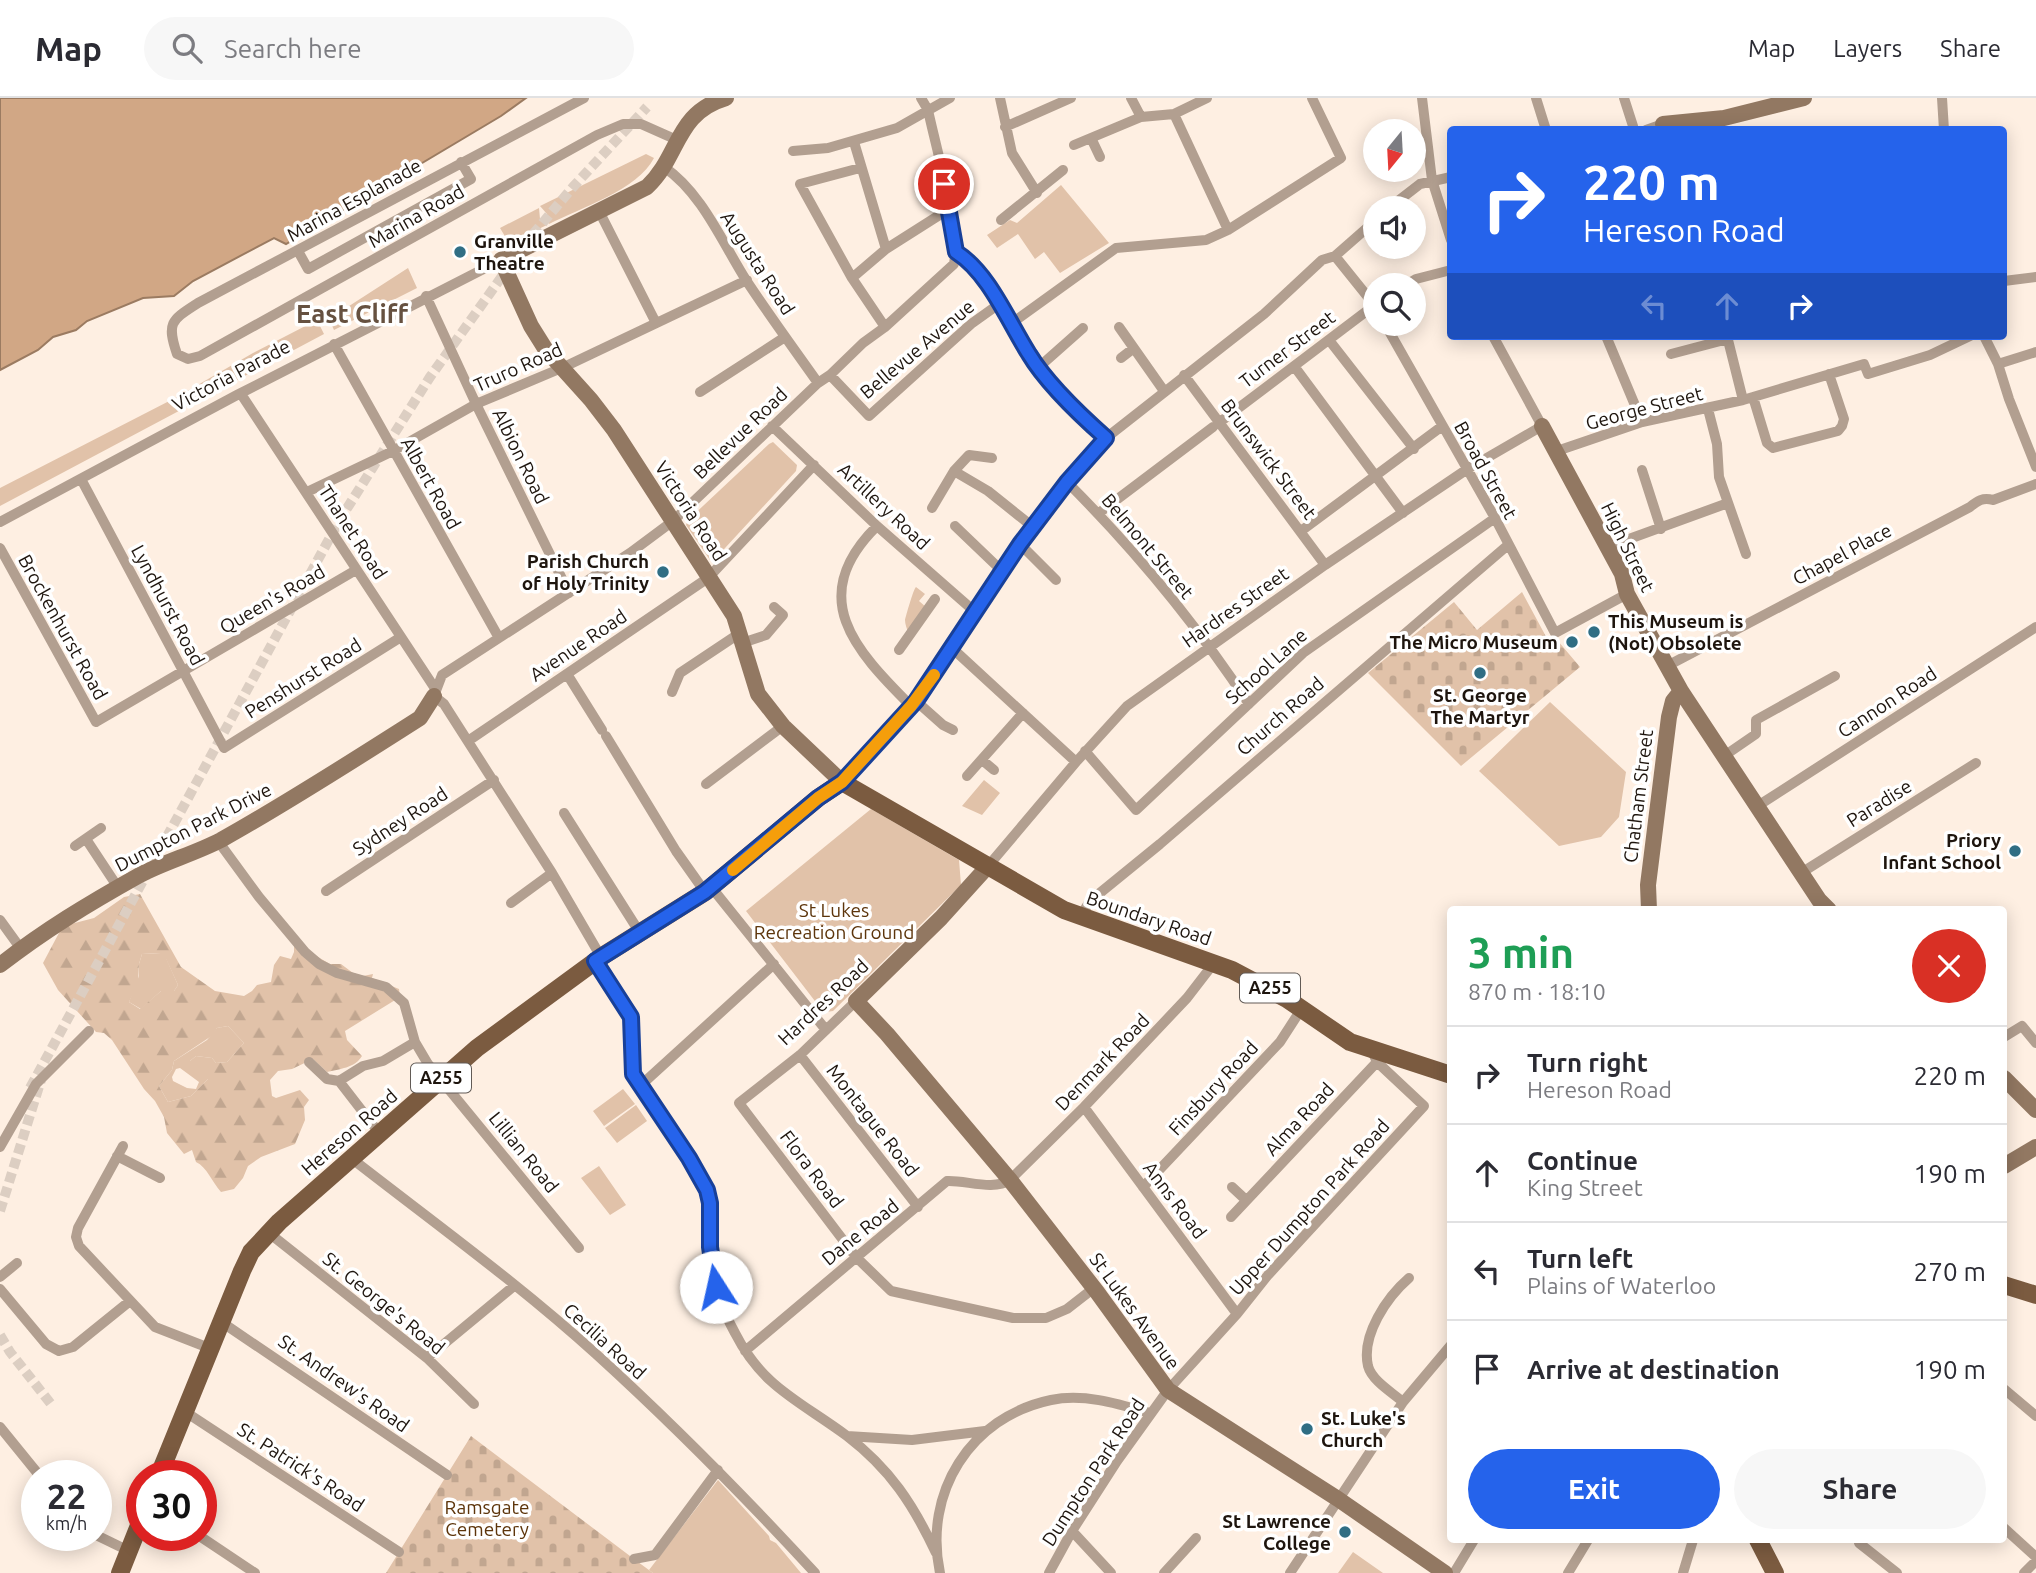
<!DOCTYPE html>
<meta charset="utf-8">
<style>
:root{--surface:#fff;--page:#f7f7f7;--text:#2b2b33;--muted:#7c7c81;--line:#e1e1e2;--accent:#2563eb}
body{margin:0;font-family:Ubuntu,sans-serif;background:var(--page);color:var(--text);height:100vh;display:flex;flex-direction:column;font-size:26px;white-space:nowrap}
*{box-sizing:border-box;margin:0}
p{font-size:23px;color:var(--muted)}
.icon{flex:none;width:38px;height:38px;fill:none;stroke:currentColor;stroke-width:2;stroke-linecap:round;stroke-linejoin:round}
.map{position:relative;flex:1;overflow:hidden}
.details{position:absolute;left:1447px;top:808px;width:560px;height:637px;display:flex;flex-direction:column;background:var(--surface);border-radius:7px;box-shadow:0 4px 18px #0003}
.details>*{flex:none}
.top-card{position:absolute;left:1447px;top:28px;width:560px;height:214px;border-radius:7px;box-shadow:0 4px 18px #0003;background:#2563eb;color:#fff;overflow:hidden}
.needle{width:46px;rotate:198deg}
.fabs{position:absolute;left:1363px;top:21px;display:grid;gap:14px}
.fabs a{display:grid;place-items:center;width:63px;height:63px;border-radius:50%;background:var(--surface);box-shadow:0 4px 18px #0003;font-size:35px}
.speed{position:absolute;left:21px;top:1362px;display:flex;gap:14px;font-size:35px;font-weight:700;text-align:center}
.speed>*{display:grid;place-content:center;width:91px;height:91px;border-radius:50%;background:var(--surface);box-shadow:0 4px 18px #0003;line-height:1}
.speed small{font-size:18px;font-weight:400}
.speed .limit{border:10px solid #d22;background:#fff;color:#111}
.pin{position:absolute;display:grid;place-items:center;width:60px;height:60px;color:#fff;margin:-30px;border:4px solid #fff;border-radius:50%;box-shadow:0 2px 7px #0007}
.me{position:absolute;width:77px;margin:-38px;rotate:350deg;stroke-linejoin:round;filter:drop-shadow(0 0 5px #0008)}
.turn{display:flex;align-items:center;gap:24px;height:147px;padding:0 21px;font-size:32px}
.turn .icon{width:91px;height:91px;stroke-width:2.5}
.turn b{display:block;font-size:49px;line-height:60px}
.lanes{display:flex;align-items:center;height:66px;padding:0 21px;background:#0003;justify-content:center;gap:35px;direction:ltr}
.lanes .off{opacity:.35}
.round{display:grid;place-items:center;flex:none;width:74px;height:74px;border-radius:37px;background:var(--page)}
.head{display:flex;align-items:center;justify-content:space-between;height:119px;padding:0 21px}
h1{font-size:42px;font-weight:700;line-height:52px;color:#1e9e55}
.action{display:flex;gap:14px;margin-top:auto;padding:14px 21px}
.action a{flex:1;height:80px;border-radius:42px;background:var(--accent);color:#fff;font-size:28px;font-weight:700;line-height:80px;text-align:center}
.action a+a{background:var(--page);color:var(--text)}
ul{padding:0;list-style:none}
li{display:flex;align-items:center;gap:21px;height:98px;padding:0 21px;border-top:2px solid var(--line)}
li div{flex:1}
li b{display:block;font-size:26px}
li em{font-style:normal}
header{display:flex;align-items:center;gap:42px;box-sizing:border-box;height:98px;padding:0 35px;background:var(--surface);border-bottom:2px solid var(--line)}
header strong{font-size:33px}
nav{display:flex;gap:38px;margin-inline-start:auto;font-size:24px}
.search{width:490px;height:63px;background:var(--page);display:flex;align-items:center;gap:18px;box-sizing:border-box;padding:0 24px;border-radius:38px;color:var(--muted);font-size:26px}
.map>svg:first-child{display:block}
</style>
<header>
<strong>Map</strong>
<div class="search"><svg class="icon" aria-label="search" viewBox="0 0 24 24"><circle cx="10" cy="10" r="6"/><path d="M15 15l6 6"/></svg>Search here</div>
<nav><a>Map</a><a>Layers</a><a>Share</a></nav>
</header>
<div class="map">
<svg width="2036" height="1475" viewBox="0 0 2036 1475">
<defs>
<pattern id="forest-firs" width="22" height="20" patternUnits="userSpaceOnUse" patternTransform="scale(1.75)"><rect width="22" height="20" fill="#e1c2a9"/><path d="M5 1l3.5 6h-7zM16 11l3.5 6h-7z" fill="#c1a690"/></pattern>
<pattern id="cemetery-stones" width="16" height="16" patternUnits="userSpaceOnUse" patternTransform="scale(1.75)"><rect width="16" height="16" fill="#e1c2a9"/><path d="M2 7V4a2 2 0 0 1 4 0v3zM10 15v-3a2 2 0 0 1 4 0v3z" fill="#c1a690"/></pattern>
</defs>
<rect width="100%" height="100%" fill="#feefe2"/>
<!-- green -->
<path fill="#e1c2a9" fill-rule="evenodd" d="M646,56L654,60C638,92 580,110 549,126L546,121L547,116L540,108Z
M1061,87L1109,145L1060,175L1044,154L1035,161L1018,136L997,150L987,137L1010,122L1017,125Z
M539,110L540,121L545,122L547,127L509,145L500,130Z
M408,170L417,190L334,232L329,221Z
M317,222L324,236L0,408V390L177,299L253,255Z
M773,344L797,367L796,373L714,462H710L686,427L687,423L769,346Z
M916,489L925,496L919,503L926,509L908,534C907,531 905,526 905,522C906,518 913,492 916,489Z
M1550,604L1626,674L1619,719L1601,739L1559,748L1479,673Z
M984,682L1000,695L982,717L962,708Z
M871,711L959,762L961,787L833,913L826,914L821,911L746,813Z
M161,855L166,860L178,887L174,893H161L141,911L129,904L139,878V866L142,856Z
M228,928L244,945L227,964L216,965L212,960L196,958L190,963L191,973L209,980L191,998L168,1004L159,988L172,972L174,963L207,942L217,930ZM180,970L199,984L196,991L187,990L173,983L172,979L176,971Z
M623,991L635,1006L604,1028L593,1013Z
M636,1007L647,1023L617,1045L605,1030Z
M599,1068L626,1107L610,1117L581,1080Z
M718,1382L769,1438L770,1442L776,1445L801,1475H653L649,1472Z
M1353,1454L1383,1475H1338Z"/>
<!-- forest -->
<path fill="url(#forest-firs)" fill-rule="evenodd" d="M140,796L181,869L215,893L244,898L252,893L257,887L271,884L274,867L280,858L291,861L294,854V845L330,866H341L353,875L363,878L373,876L372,880L399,891L400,899L345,933L347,942L362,958C355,970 339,971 327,974L313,961L292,971L278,973L270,982L272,998L276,1000L300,992L309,1002L304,1009L305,1022L295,1046L261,1059L248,1068L243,1080L234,1091L221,1094C212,1084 207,1069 196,1064L192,1052L184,1056L167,1035L164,1019L155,1003L144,991L112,942L104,935L96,934L58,892L43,865L60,833L71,826L94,820L124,799ZM160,855L166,861L178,887L174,893H161L140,911L129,904L138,886L139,866L142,856ZM228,928L244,945L227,964L216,965L212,960L196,958L190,963L187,971L197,980L208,981L191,998L168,1004L159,988L172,972L174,963L213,937L217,930Z"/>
<!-- cemetery -->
<path fill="url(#cemetery-stones)" d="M1522,494L1550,546L1558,543L1580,569L1461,668L1368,575L1454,504L1477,532Z
M471,1338L634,1461L653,1475H386Z"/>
<!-- water -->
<path fill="#d1a785" stroke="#9b7b61" stroke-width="2" d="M0,0H526L501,18L286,146L274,140L193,183L174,198L143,200L87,223L76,232L53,239L38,252L0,272Z"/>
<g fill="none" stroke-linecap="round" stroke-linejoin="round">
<!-- street-tunnel -->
<path stroke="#dccec2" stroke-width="10" stroke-dasharray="10 5" stroke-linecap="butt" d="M523,148L573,89L647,9
M30,990L339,423L430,279L508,170
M0,1113L41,982
M0,1237L10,1254L51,1306"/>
<!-- street -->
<path stroke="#b29f90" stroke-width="10" d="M584,0L198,205C172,222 166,224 177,256L188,261L200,258L597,37L623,26H641L677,42
M1000,0L1012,55L1037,95
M1131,0L1141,19
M1422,0L1432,82L1451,142
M1536,0L1546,32
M1624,0L1633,28
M1942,0L1944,32
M1174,16L1228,132
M1005,29L1071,0
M1646,32L1663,26L1665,32
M1091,40L1100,59
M854,44L886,151
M1074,47L1141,19L1174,16L1207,0
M793,53L828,50L897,30L950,0
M664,69C702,95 722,144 746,182C769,217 794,251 818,285
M860,70L800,86L852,180L885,229
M1389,110L1420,86L1451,79
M599,113L656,225
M1001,122L1063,72
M298,153L308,171L471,81L461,64
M956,154C990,176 1008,222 1029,256C1047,286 1080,318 1106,340
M1335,158L1376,209
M852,180L886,151L949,111
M2004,183L2036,179
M1406,187L1416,181L1451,172
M426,198L476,306L569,495
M1012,225L1116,150L1206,142L1228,132L1341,60L1312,0
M1385,226L1495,420L1555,535L1627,496
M1119,229L1164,293
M1606,238L1642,324
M1727,238L1743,302
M1984,238L1998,266L2009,301L2036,369
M1329,242L1414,351
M334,246L499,540
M1671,256L1728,241
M1121,260L1134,250
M1998,266L2036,254
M1294,268L1403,415
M1039,269L1083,230
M830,277L869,318L971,226L999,206
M1184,277L1325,467
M700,294L785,239
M241,296L436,592
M1753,299L1767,345L1773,350L1838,333L1842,328L1844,321L1829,276
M1708,311L1717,346L1719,379L1746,456
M1220,324L1376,206
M772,328L877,428L974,513
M1554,354L1642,324L1743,302L1864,266L1868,276L1930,257L1970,238
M1642,372L1661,431
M954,373L988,393L1033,429
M81,381L224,650L401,539
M1067,384C1134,451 1196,526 1249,606
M307,394L393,353L476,306L564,269L747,182
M932,410L954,373L969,357L992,360
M1099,415L1213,329
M0,424L237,297L501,162
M877,428C805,499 855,552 911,608
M955,428L1002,473
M1301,433L1441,329
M1020,446L1056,482
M1607,449L1728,405
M0,450L96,624L356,472
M742,545L766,537L783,517L774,509
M952,550L1076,664
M899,552L935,501
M1667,568L1970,409C1977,403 1983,399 1993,402L2036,386
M567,576L602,632
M672,594L680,575L740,535
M916,603L943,627L953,632
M606,638L676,753L705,794
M468,643L708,480L814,367
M1085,653L1136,712L1303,555L1495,420
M1724,658L1756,636V622L1835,578
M982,662L994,672
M967,678L1023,615
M842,684L916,603L1020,446L1067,384L1106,340L1264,216L1322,162L1335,158L1376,122
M706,686L783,628
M1756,709L2036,529
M564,715L640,835
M86,741L119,791
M218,743L259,799L305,854L319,866L337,875L386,889L404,905L415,944L428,966L579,1150
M75,748L101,730
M989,767L1076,664L1127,608L1325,467L1466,372L1542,328L1493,238
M1801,775L1976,665
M712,790L826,932
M326,793L494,682
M511,805L552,775
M1080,819L1090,803L1160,746L1508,447
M0,822L21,851
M601,859L552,775L444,606L434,598L442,577L630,455L673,423L818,285L830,277L863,245L885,229L954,166C960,132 936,50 928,12L921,0
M595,863C607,881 626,901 632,922C637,940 625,962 635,979C654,1017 697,1057 708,1096C712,1114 709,1131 710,1149C711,1178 721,1210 735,1235C763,1290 800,1303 847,1338C890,1371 913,1406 936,1455
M856,903L800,957L739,1005L856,1159L891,1193L1013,1220H1046L1067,1211L1094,1190
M2004,939L2022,928L2036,945
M800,957L918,1109
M309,964L327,981L339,983L380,1036
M339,983L363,968L383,963L415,944
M640,988L774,866
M1084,1009L1237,1216
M123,1048L78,1130L76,1139L79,1148L155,1229L209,1250
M0,1049L36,986L89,933
M117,1058L160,1080
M351,1060C433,1124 519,1186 596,1256C673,1326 745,1399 815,1475
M1143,1089L1280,944L1302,910
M1232,1089L1246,1102
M1231,1119L1377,964
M269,1135L427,1260L474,1306
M0,1179L17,1165
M0,1191L46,1246L59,1253L73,1249L130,1203
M220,1223L447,1377
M745,1253L947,1083C966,1082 993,1093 1010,1082L1084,1009L1187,900L1214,865
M427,1260L514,1188
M2004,1291L2036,1318
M1403,1304C1393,1295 1372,1283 1368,1268C1361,1237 1387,1199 1409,1180
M184,1313L399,1454
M0,1329L39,1377
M847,1338L912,1342L985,1333
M2004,1430L2036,1459
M1072,1433L1111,1475
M96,1437L129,1453
M198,1437L255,1475
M1859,1445L1897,1475
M634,1461L655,1457L718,1372
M940,1475C923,1395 970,1319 1051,1302C1084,1295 1119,1306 1150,1315
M1049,1475L1072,1433L1117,1363L1168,1292L1237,1216L1268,1177L1424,1008L1377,964L1371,951
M1164,1475L1196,1440
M1290,1475L1403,1304L1451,1247
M1454,1475L1474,1442
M1568,1475L1588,1442
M1683,1475L1693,1442
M2024,1475L2036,1463"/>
<!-- secondary -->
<path stroke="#927862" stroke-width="16" d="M726,0C675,15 680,58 647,89L501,162L531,228L546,252L591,302L614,332L734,518L758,596L783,628L842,684
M1663,26L1724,20L1804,0
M1542,328L1622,476L1627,496L1681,593L1819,802L1829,812
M989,767L941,820L856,903L887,936L1010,1082L1097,1194L1168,1292L1338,1401L1445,1475
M1649,812L1648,787L1669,619L1673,603L1681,593
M0,867C45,832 88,806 138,778C164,764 194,756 221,742C289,704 354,662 420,620L434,598
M2004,980L2036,1012
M2004,1068L2036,1049"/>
<!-- primary -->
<path stroke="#7b5b40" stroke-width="18" d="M2004,1187L2036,1197
M159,1377L242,1173L251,1154L279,1124L477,950L601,859L705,794L818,700L842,684L1064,812L1232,872L1287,901L1350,944L1451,977
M1758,1442L1775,1475
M120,1475L142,1420"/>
</g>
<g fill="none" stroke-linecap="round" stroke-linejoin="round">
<defs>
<path id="route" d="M716,1189L710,1149V1105L707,1092L689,1060L633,976L631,919L595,863L705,794L818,700L842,684L916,603L1020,446L1067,384L1106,340C1080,317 1047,286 1029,256C1008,223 989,175 956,154L944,86"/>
</defs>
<!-- route casing -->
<use href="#route" stroke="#184099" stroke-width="18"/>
<!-- route -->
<use href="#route" stroke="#2563eb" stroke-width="12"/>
<!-- slow -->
<path stroke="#f59e0b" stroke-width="12" d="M733,772L818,700L842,684L911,608L934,577"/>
</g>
<!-- markers -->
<g fill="#306e84" stroke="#fff" stroke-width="2.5">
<circle cx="460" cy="154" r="7"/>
<circle cx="663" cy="474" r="7"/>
<circle cx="1594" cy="534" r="7"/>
<circle cx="1572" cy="544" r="7"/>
<circle cx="1480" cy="575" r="7"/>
<circle cx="2015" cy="753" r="7"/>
<circle cx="1307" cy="1331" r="7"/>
<circle cx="1345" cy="1434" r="7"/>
</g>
<g text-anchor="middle" stroke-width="7" stroke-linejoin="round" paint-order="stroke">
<!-- shield labels -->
<g fill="#fff" stroke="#625b56" stroke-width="2">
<rect x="1240" y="875.5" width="60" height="29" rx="5"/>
<rect x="411" y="965.5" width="60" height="29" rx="5"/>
</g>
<g font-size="18" font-weight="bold" fill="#1e150e">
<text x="1270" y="896">A255</text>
<text x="441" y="986">A255</text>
</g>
<!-- street labels -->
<g font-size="19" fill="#1e150e" stroke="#fff">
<text transform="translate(354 102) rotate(-29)" y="7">Marina Esplanade</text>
<text transform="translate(416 118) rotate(-30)" y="7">Marina Road</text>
<text transform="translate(758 165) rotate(57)" y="7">Augusta Road</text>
<text transform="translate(917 251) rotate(-40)" y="7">Bellevue Avenue</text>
<text transform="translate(1287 251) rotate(-37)" y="7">Turner Street</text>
<text transform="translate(518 269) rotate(-24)" y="7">Truro Road</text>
<text transform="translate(231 277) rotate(-28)" y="7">Victoria Parade</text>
<text transform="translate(1644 310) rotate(-15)" y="7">George Street</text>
<text transform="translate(740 335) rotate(-44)" y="7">Bellevue Road</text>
<text transform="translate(521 358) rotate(64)" y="7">Albion Road</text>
<text transform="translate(1269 361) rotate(53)" y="7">Brunswick Street</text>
<text transform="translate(1486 372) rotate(61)" y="7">Broad Street</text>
<text transform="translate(431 385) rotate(61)" y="7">Albert Road</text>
<text transform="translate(884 408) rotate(43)" y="7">Artillery Road</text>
<text transform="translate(691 413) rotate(57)" y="7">Victoria Road</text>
<text transform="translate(353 434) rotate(57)" y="7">Thanet Road</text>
<text transform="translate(1148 448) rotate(50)" y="7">Belmont Street</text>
<text transform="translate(1628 449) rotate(64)" y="7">High Street</text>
<text transform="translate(1842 456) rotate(-28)" y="7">Chapel Place</text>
<text transform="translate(272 501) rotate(-30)" y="7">Queen's Road</text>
<text transform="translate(168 507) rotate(62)" y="7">Lyndhurst Road</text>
<text transform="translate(1235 509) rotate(-35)" y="7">Hardres Street</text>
<text transform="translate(63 529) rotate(61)" y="7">Brockenhurst Road</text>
<text transform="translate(578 547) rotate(-34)" y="7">Avenue Road</text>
<text transform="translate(1266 568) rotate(-42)" y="7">School Lane</text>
<text transform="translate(303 580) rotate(-32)" y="7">Penshurst Road</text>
<text transform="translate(1887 604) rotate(-33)" y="7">Cannon Road</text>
<text transform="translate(1280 618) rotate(-41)" y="7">Church Road</text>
<text transform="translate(1638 698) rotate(-83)" y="7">Chatham Street</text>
<text transform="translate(1879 705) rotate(-32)" y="7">Paradise</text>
<text transform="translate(400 723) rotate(-33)" y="7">Sydney Road</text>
<text transform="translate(193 729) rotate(-27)" y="7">Dumpton Park Drive</text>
<text transform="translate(1149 820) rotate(19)" y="7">Boundary Road</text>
<text transform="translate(823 904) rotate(-43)" y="7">Hardres Road</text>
<text transform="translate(1102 964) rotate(-46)" y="7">Denmark Road</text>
<text transform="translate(1213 990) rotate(-47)" y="7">Finsbury Road</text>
<text transform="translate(1299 1021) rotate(-47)" y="7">Alma Road</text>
<text transform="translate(873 1022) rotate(52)" y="7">Montague Road</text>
<text transform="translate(349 1034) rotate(-41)" y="7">Hereson Road</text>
<text transform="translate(524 1054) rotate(51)" y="7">Lillian Road</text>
<text transform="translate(812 1071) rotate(53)" y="7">Flora Road</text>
<text transform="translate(1175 1102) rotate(53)" y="7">Anns Road</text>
<text transform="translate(1309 1109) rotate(-48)" y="7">Upper Dumpton Park Road</text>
<text transform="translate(860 1134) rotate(-39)" y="7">Dane Road</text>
<text transform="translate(384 1205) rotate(39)" y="7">St. George's Road</text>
<text transform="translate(1135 1213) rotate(54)" y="7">St Lukes Avenue</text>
<text transform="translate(605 1243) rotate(42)" y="7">Cecilia Road</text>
<text transform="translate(344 1285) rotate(35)" y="7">St. Andrew's Road</text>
<text transform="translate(301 1369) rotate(33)" y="7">St. Patrick's Road</text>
<text transform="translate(1093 1374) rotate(-57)" y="7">Dumpton Park Road</text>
</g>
<!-- poi labels -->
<g font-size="19" font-weight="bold" fill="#1e150e" stroke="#fff" text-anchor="end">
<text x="474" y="150" text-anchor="start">Granville<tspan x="474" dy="22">Theatre</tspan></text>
<text x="649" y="470">Parish Church<tspan x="649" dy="22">of Holy Trinity</tspan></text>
<text x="1608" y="530" text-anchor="start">This Museum is<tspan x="1608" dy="22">(Not) Obsolete</tspan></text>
<text x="1558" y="551">The Micro Museum</text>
<text x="1480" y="604" text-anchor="middle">St. George<tspan x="1480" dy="22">The Martyr</tspan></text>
<text x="2001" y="749">Priory<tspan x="2001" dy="22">Infant School</tspan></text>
<text x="1321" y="1327" text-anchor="start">St. Luke's<tspan x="1321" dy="22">Church</tspan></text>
<text x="1331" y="1430">St Lawrence<tspan x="1331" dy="22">College</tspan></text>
</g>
<!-- park labels -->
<g font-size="19" fill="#5d350b" stroke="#fff">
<text x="834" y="819">St Lukes<tspan x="834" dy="22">Recreation Ground</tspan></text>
<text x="487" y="1416">Ramsgate<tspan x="487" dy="22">Cemetery</tspan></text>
</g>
<!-- district labels -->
<g font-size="26" font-weight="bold" fill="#665140" stroke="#fff">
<text x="352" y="225">East Cliff</text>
</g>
</g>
</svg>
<div class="fabs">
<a><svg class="needle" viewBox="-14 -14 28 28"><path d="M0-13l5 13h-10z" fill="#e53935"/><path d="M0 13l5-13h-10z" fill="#7c7c81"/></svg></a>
<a><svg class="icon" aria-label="sound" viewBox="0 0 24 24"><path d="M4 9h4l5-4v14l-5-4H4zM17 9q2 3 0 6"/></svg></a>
<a><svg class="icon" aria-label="search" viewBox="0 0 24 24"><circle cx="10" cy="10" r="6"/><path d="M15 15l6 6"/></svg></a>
</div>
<div class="speed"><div>22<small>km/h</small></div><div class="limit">30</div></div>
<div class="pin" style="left:944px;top:86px;background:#d93025"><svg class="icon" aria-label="arrive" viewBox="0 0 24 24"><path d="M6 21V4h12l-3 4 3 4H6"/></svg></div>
<svg class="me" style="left:716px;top:1189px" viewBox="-20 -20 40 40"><circle r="19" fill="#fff"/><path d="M0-13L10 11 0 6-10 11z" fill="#2563eb"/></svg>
<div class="top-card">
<div class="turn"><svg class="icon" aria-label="right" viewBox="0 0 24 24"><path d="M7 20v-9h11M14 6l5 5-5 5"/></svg><div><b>220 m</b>Hereson Road</div></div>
<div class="lanes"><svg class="icon off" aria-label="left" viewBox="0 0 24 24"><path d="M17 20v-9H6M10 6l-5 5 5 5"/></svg><svg class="icon off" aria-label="ahead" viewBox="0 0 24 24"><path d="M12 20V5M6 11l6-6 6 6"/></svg><svg class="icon" aria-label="right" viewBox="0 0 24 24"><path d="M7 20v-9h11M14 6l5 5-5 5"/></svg></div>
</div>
<section class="details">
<div class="head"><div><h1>3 min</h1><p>870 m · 18:10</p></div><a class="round" style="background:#d93025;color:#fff"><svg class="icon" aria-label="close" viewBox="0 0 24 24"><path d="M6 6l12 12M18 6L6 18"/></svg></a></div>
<ul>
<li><svg class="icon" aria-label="right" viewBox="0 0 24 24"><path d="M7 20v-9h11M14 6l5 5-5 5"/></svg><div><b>Turn right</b><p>Hereson Road</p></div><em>220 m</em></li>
<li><svg class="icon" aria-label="ahead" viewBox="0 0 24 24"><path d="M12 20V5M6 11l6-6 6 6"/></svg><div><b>Continue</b><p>King Street</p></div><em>190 m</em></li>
<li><svg class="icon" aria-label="left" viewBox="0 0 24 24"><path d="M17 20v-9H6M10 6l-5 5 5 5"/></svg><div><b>Turn left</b><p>Plains of Waterloo</p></div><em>270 m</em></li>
<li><svg class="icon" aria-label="arrive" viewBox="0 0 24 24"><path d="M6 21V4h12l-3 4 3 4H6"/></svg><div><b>Arrive at destination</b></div><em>190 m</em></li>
</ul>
<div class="action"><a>Exit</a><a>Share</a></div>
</section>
</div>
